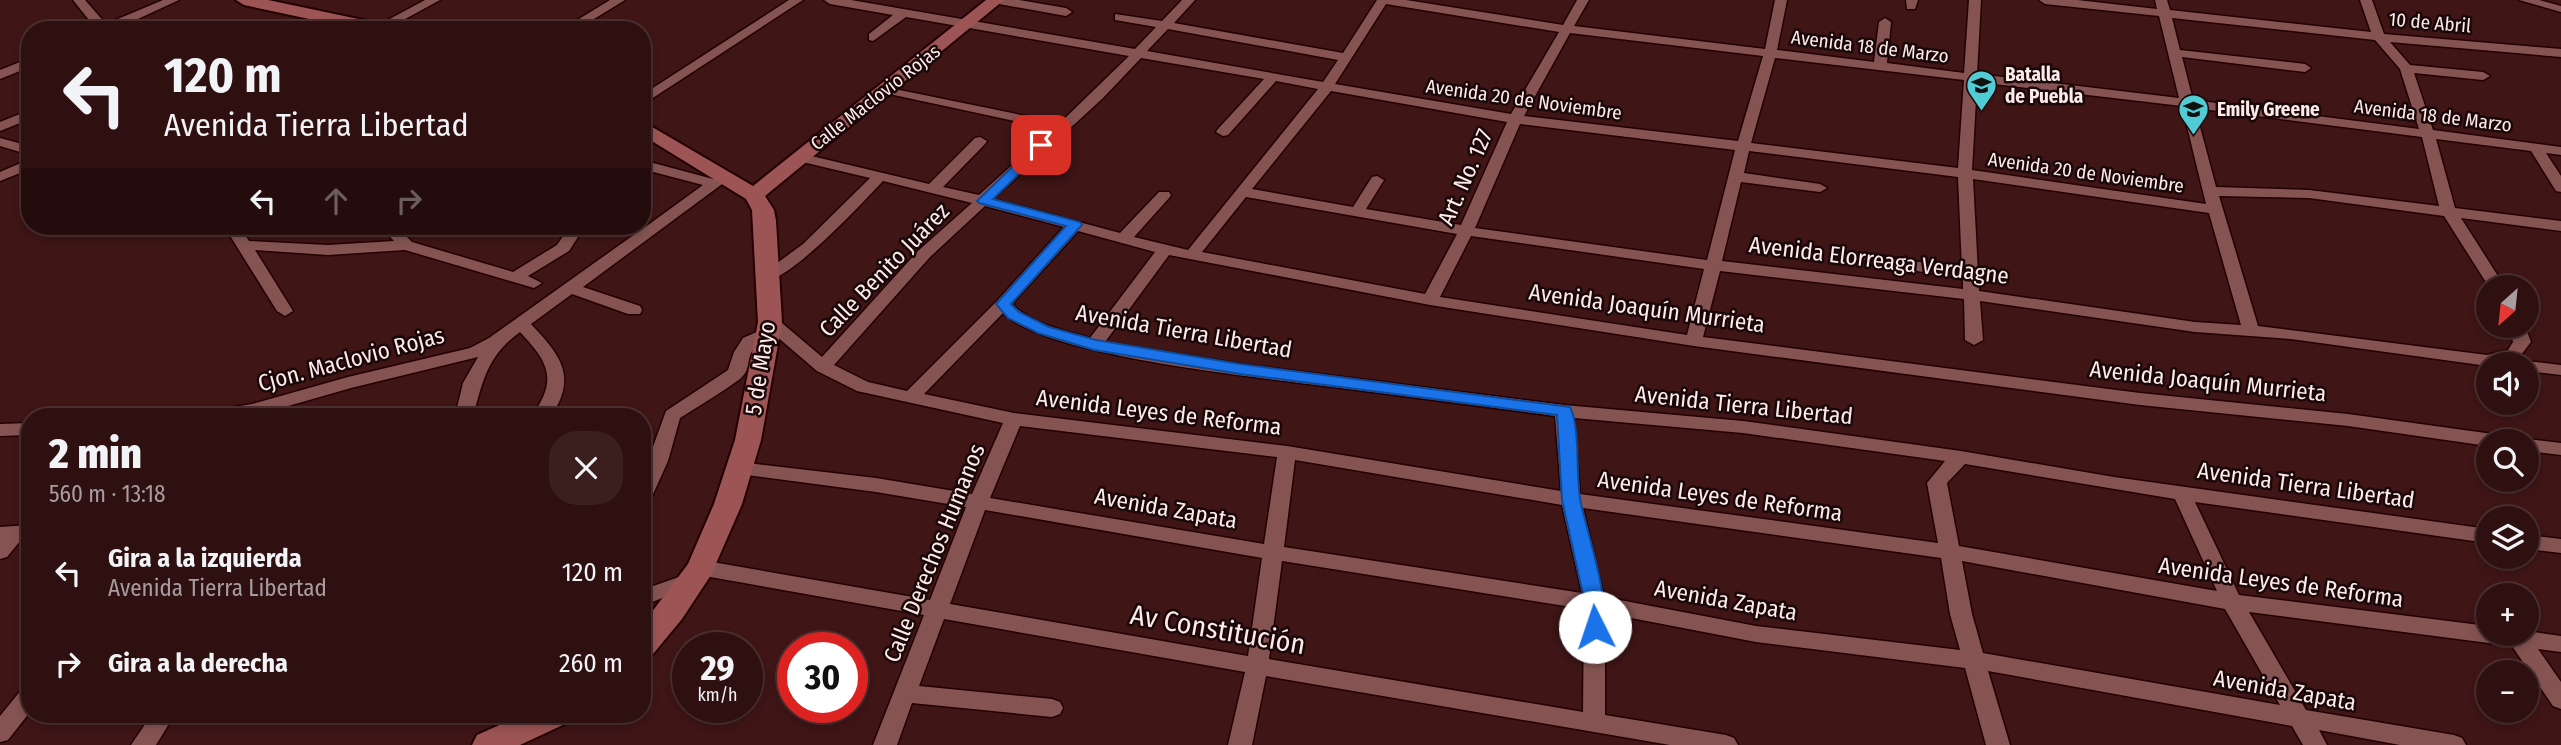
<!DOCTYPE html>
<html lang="es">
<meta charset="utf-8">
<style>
:root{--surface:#2f1010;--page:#3b1e1e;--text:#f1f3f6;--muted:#a79d9f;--line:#4a3030}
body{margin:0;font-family:"Fira Sans Condensed",sans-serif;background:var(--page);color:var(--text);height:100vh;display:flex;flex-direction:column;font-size:26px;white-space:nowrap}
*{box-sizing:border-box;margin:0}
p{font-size:23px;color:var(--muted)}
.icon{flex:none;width:38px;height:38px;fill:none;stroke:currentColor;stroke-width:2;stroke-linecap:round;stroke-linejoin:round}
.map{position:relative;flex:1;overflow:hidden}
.drawer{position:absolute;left:21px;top:408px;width:630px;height:315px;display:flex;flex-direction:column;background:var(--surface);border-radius:28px;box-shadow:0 4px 10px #0003,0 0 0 2px var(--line)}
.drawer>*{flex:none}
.hud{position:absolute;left:21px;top:21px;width:630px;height:214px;border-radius:28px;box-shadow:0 4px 10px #0003,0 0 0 2px var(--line);background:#2f1010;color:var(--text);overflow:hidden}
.needle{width:46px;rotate:207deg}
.controls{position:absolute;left:2476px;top:275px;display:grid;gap:14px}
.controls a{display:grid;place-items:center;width:63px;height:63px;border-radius:50%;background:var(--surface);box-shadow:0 4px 10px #0003,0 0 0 2px var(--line);font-size:35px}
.speed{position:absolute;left:672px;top:632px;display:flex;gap:14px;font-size:35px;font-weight:700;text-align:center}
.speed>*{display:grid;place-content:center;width:91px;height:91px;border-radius:50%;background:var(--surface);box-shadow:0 4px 10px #0003,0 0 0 2px var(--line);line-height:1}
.speed small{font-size:18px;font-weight:400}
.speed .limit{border:10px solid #d22;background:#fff;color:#111}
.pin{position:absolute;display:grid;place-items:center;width:60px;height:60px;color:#fff;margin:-30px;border-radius:14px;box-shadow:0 4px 10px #0006}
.me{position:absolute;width:77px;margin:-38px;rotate:356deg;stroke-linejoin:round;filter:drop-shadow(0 0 5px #0008)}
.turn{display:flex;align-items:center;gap:24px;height:147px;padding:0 28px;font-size:32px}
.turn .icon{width:91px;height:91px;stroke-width:2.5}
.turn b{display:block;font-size:49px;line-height:60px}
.lanes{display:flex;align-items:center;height:66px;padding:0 28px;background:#0003;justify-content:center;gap:35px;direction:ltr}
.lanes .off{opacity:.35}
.round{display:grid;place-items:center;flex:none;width:74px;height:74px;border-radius:28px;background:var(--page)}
.head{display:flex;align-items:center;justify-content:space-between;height:119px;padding:0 28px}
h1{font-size:42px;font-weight:800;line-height:52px}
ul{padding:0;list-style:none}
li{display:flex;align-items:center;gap:21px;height:91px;padding:0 28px}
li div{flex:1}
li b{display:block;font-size:26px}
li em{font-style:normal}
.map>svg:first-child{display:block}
</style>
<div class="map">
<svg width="2561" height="745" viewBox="0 0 2561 745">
<rect width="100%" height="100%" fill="#3f1516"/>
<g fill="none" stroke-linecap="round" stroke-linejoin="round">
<defs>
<path id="street" d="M73,0H85L106,24L163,0H179L114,30H97Z
M425,0H440L385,30L373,28Z
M610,0H625L576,30H561Z
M789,0H803L642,105V95Z
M824,0H851L1135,49L1156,27L1115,20V14L1162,21L1182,0H1195L1174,23L1343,53L1377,0H1406L1563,25L1577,0H1589L1574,26L1765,49L1775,0H1787L1777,50L1874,62L1879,22L1885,18L1891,22L1887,63L1964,73L1969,0H1981L1977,74L2179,98L2159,16L2045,4L2039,0H2077L2157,9L2155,0H2167L2170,10L2371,32L2360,0H2372L2384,34L2561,49V57L2390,42L2410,65L2483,72L2490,76L2483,80L2414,73L2433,130L2561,147V155L2546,153L2561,176V192L2556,191L2531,151L2436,139L2455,208L2561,221V231L2461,218L2505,287H2489L2444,216L2309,198L2219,196L2258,326L2487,355L2508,350L2513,342L2509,326H2525L2531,342L2517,360L2521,362L2527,361L2561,365V375L2527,371V364L2488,366L2291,339L2195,332L1980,301L1983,340L1974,345L1965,340L1964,299L1720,271L1703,337L2140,393L2348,414L2500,435L2507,437L2509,441H2488V446L2348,426L2140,405L1694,346L1430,305L1169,255L1105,342L1240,364L1564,405L1743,421L1961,451L2114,477L2488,529V543L2195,502L2239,595L2488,626V634H2527V631L2561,636V652L2538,649L2561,682V709L2553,706L2512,646L2249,612L2306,710L2454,735L2462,738L2466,745H2400L2319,730L2327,745H2303L2292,726L1988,671L2010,745H1986L1965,668L1756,642L1605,613V715L1726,735L1734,738L1738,745H1670L1266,676L1252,745H1228L1245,672L944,619L919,686L1052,699L1060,702L1063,708L1060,714L1052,717L912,703L897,745H873L924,615L699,575L701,579L698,584L642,606V590L693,572L691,568L694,563L701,560L930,600L966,507L876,492L739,474L732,473L730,468L732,463L739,462L876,478L972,494L1003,423L857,391L817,371L775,335C737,350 757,364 740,379C721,393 700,405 680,418L668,461L649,503L642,505V477L666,411L728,370L734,352L743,338L766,328L762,322L764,318H776L822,357L918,251L972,203L883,181C864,201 785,287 761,281L759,278L761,275L803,244L870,178L794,160V154L799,153L929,184L975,138L980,137L987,141L985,144L943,187L979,195L1052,129L880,92V86L1060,123L1129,56L906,17L873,41L869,40V34L893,15L830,4ZM1386,4L1559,32L1511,114L1335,84ZM2172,18L2375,40L2400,69L2419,129L2193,100L2182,57L2305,72L2311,68L2305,64L2180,50ZM1168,29L1338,60L1323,82L1147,51ZM1570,33L1763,56L1738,141L1524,116ZM1141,58L1264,79L1218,129L1216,132L1223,136L1228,135L1276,81L1318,89L1188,250L1134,237L1169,198L1171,195L1169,192H1159L1120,233L993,199L1103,98ZM1775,58L1964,80L1958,168L1751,143ZM1977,82L2182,106L2206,204L1972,170ZM1331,91L1507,122L1461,225L1366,209L1384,180L1377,176L1372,177L1353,207L1252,189ZM2195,108L2422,137L2439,206L2309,190L2216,187ZM1520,124L1735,150L1707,260L1475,228ZM1749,151L1958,177L1962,269L1871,254L1863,259L1871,264L1963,278V289L1722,261L1741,182L1820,192L1827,188L1820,184L1744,173ZM1973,179L2209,213L2241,325L2195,322L1979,291ZM1246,197L1457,234L1425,294L1202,252ZM985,206L1064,227L997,301L907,391L868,382L834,365L930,257ZM1078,231L1155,252L1090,338C1063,330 1032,324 1012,304ZM1471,236L1704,269L1687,335L1440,297ZM1003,313C1046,357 1266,378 1333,387C1407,396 1481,406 1555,416L1561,491L1287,446L1014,413L924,394ZM1574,418L1743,433L1945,461L1927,483L1938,543L1580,494ZM1020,426L1277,457L1264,544L990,498ZM1295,460L1562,505L1582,593L1284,547ZM1965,464L2175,499L2217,591L1959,546L1947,483ZM1583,508L1941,558L1950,614L1960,650L1756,626L1604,597ZM985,510L1262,558L1248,656L950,604ZM1282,561L1584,609L1583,712L1269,659ZM1962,561L2225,609L2280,705L1983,653L1972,614Z
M993,0H1019L1066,8L1072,12L1066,16L999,4Z
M1906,0H1918L1915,9H1907Z
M2519,0H2539L2561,6V12Z
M30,58V67L0,79V70Z
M30,110V119L0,131V122Z
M0,138L30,146V155L0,146Z
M30,159V169L0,181V172Z
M642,160L713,179L726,172L733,176L583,287L640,306L642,310L640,314H628L572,294L531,324C560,355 578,376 551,416H532C558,379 549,363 520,332C488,355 483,380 473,416H455L463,383L478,357L351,388L253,416H208L217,410L252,404L348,377L470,348L489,338L635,234L616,229L614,226L644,228L703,185L642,169Z
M224,226H239L249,241L328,245L394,241L380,226H396L412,242L513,272L557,245L570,226H585L569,251L528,276L542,283L534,288L405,250L328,255L255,250L293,311L285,316L277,311Z
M30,423V435L0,436V424Z
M2527,439L2561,443V455L2527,451V441H2520Z
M30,525V539L21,540L7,557L0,559V527Z
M2527,535L2561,539V553L2527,549Z
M30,686V712L8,740L0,742V716L22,689Z
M152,714H175L156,745H131Z"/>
<path id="secondary" d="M236,0H268L387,25L395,30H361L244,5Z
M986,0H1004L765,196L774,210L776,221L782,322L761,440L742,504L711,575L682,619L653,654L642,658V625L688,564L714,504L735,440L758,322L752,210L746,199L642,135V121L753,186Z
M524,714H572L567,723L520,745H472L477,735Z"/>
</defs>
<!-- street casing -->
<use href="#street" stroke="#240003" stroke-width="3"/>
<!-- secondary casing -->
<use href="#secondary" stroke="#240003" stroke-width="4"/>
<!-- street -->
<use href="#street" fill="#855452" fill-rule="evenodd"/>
<!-- secondary -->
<use href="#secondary" fill="#9d5454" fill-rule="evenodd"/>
</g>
<!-- route -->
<path fill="#1a73e8" stroke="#114b97" stroke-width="2" d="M1041,141L1046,143V148L993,199L1080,222L1082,225L1011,304L1019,312L1049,327L1096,340L1240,364L1570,407C1581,428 1575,479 1581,504C1587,531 1613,611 1602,632L1595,634L1588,632L1585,627V603L1562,500L1557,415L1240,374L1094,350L1038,333L1008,318L996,304L1066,226L979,203L977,201L1037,143Z"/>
<!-- icons -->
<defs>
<symbol id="school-pin" viewBox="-11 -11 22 30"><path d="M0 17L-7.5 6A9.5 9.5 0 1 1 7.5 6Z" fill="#51ccd4" stroke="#1a0808"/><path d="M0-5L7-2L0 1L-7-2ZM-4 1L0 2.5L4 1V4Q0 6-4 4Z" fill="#111"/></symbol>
</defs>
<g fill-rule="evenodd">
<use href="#school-pin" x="1964" y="68" width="35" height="47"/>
<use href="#school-pin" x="2176" y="92" width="35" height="47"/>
</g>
<g text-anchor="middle" stroke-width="5" stroke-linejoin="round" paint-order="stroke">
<!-- far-street labels -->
<g font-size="19" fill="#fdebea" stroke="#1a0808">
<text transform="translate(2430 22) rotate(5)" y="7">10 de Abril</text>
<text transform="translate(1870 46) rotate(7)" y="7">Avenida 18 de Marzo</text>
<text transform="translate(875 97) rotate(-38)" y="7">Calle Maclovio Rojas</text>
<text transform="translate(1524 99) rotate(8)" y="7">Avenida 20 de Noviembre</text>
<text transform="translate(2433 115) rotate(7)" y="7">Avenida 18 de Marzo</text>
<text transform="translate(2086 172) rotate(8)" y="7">Avenida 20 de Noviembre</text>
</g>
<!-- far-poi labels -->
<g font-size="19" font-weight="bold" fill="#fdebea" stroke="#1a0808" text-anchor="start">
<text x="2005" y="81">Batalla<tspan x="2005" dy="22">de Puebla</tspan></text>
<text x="2217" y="116">Emily Greene</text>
</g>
<!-- street labels -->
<g font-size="23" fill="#fdebea" stroke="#1a0808">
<text transform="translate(1465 177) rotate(-66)" y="8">Art. No. 127</text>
<text transform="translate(1879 260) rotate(7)" y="8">Avenida Elorreaga Verdagne</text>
<text transform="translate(884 270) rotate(-46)" y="8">Calle Benito Juárez</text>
<text transform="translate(1647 308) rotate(8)" y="8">Avenida Joaquín Murrieta</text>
<text transform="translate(1184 331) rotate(10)" y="8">Avenida Tierra Libertad</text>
<text transform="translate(351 359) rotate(-15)" y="8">Cjon. Maclovio Rojas</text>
<text transform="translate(760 368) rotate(-81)" y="8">5 de Mayo</text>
<text transform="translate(2208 381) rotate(6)" y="8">Avenida Joaquín Murrieta</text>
<text transform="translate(1744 405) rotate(6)" y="8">Avenida Tierra Libertad</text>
<text transform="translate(1159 412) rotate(7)" y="8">Avenida Leyes de Reforma</text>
<text transform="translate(2306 485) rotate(8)" y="8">Avenida Tierra Libertad</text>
<text transform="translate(1720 496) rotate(8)" y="8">Avenida Leyes de Reforma</text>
<text transform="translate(1166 508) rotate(10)" y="8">Avenida Zapata</text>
<text transform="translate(934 553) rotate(-68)" y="8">Calle Derechos Humanos</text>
<text transform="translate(2281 582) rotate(8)" y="8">Avenida Leyes de Reforma</text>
<text transform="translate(1726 600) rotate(10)" y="8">Avenida Zapata</text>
<text transform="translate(2285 690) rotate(10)" y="8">Avenida Zapata</text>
</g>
<!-- near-street labels -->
<g font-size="28" fill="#fdebea" stroke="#1a0808">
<text transform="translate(1218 629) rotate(10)" y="10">Av Constitución</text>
</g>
</g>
</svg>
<div class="controls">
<a><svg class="needle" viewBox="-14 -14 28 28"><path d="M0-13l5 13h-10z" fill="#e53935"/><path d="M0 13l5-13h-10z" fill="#a79d9f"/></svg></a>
<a><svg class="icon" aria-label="sound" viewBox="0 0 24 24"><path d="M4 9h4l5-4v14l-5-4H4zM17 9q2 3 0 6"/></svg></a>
<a><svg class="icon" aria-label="search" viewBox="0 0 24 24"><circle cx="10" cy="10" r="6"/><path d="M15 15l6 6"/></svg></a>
<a><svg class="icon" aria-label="layers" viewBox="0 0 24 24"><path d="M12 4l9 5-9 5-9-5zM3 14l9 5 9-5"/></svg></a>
<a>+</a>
<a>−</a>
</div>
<div class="speed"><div>29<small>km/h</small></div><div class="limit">30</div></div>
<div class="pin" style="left:1041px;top:145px;background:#d93025"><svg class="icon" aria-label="arrive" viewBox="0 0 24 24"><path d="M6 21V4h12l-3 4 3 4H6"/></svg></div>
<svg class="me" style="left:1595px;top:627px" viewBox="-20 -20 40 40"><circle r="19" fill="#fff"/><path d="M0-13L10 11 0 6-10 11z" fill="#1a73e8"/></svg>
<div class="hud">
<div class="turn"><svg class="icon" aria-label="left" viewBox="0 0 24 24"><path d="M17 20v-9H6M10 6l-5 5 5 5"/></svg><div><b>120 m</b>Avenida Tierra Libertad</div></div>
<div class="lanes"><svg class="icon" aria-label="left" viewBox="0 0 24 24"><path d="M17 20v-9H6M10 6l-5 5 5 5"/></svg><svg class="icon off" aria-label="ahead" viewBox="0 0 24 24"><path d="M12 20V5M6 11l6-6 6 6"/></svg><svg class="icon off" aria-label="right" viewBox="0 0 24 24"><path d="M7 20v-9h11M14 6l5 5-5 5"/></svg></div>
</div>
<section class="drawer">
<div class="head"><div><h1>2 min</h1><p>560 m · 13:18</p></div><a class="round"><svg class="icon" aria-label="close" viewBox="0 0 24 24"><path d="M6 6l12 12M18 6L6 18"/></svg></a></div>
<ul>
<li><svg class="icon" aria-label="left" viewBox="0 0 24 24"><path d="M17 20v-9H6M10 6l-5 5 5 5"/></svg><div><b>Gira a la izquierda</b><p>Avenida Tierra Libertad</p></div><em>120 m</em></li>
<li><svg class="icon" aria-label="right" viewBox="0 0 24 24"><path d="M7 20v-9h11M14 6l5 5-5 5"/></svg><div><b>Gira a la derecha</b></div><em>260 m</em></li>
</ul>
</section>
</div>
